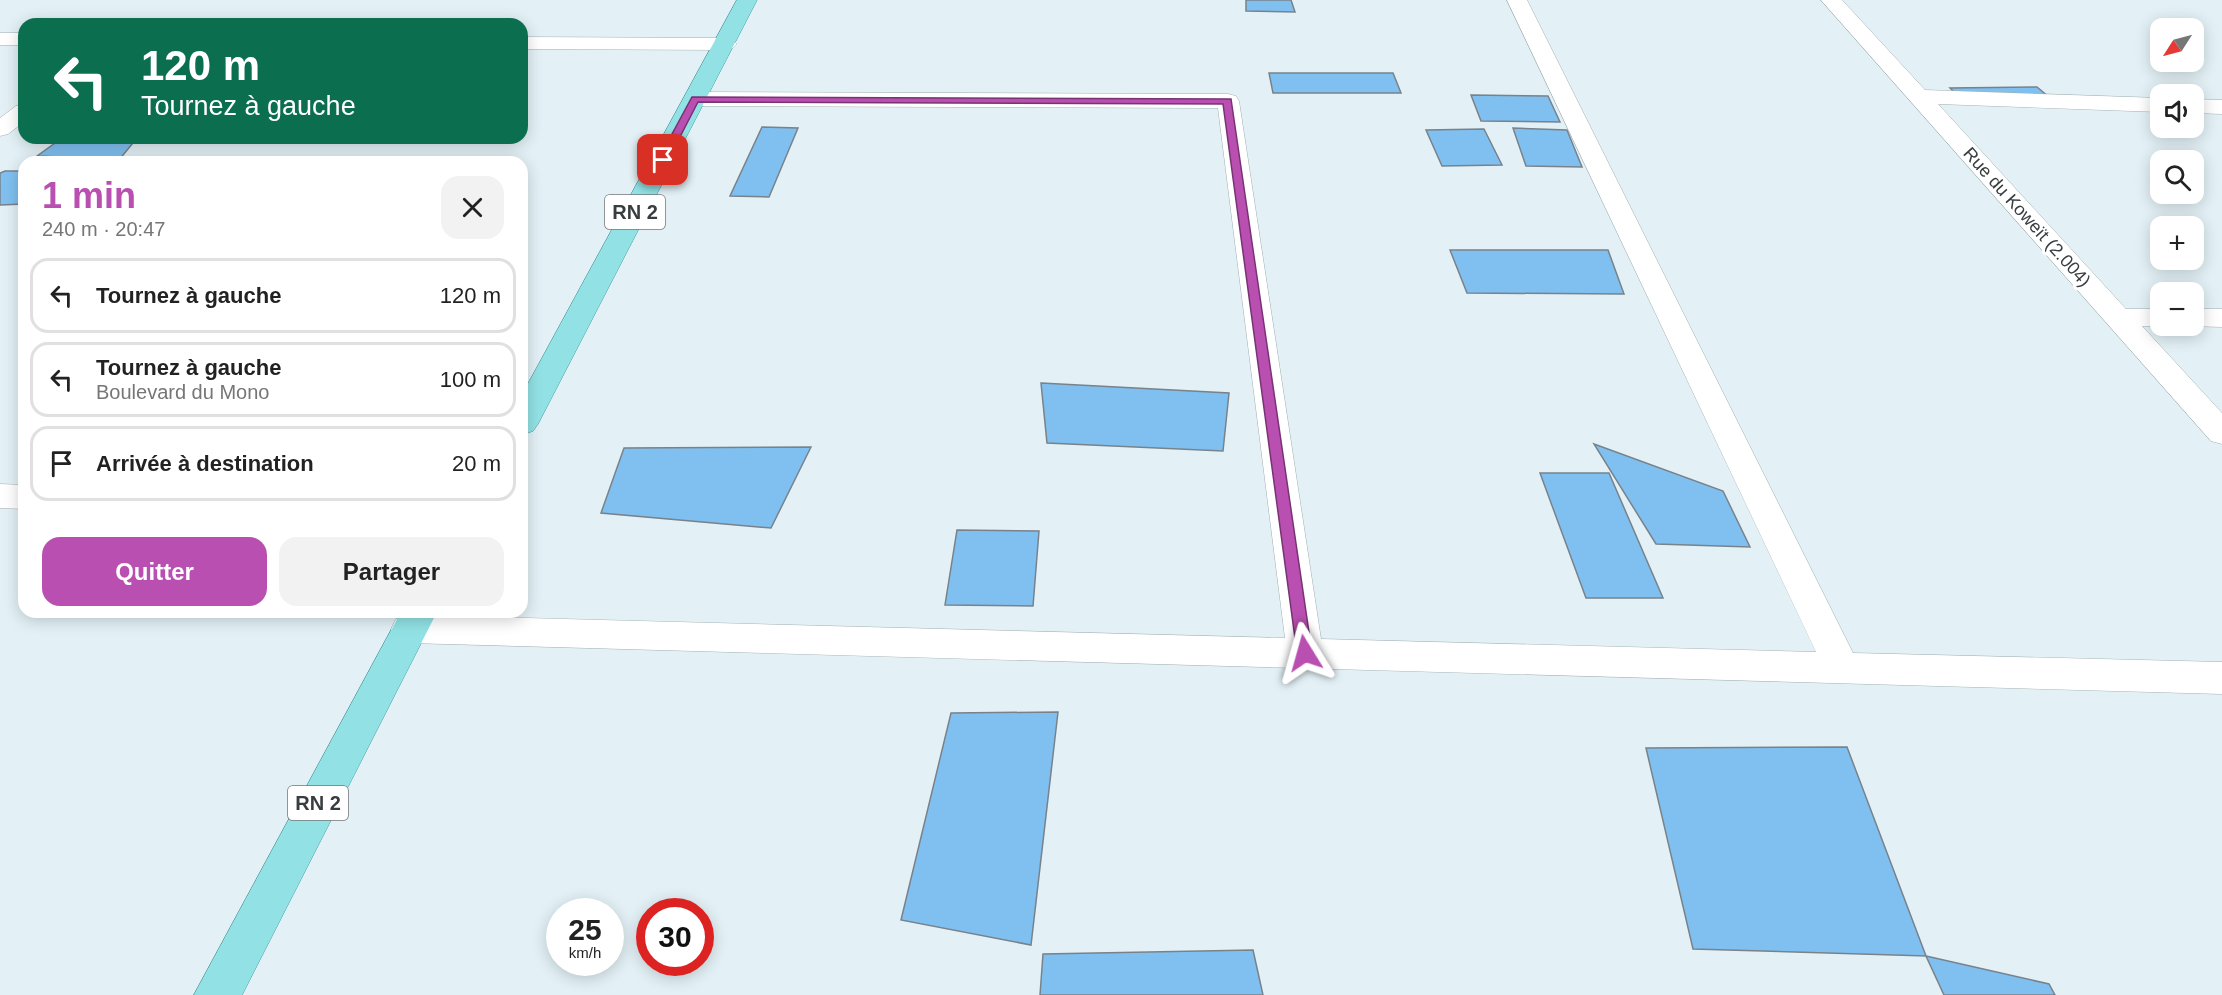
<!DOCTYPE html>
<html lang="fr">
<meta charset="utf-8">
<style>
:root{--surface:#fff;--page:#f2f2f2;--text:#222;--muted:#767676;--line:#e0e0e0;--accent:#b94fb1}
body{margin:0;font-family:Arial,sans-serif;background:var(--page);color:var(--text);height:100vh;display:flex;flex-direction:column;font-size:22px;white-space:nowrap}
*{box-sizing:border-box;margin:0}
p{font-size:20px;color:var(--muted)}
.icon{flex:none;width:33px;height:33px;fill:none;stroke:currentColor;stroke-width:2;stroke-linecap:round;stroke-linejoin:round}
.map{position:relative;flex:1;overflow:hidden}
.side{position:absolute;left:18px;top:156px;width:510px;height:462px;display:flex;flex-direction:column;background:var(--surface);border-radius:18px;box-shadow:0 3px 15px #0003}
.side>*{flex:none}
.banner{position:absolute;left:18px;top:18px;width:510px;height:126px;border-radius:18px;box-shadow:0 3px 15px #0003;background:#0b6e4f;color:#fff;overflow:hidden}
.needle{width:39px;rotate:234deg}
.controls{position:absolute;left:2150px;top:18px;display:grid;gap:12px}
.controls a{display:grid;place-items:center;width:54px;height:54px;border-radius:12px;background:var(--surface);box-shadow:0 3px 15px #0003;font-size:30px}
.speed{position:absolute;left:546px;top:898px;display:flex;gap:12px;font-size:30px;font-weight:700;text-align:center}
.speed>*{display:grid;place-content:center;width:78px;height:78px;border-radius:50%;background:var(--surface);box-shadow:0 3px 15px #0003;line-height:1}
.speed small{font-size:15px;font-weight:400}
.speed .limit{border:9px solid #d22;background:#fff;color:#111}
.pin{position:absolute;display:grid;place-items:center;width:51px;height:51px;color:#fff;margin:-26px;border-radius:12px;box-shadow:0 3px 9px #0006}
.me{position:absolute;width:66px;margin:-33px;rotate:352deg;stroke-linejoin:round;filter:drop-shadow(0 0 4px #0008)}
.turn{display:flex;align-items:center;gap:21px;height:126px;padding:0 24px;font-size:27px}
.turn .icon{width:78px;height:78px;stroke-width:2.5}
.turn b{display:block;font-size:42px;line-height:51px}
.round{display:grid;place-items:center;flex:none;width:63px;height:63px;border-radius:18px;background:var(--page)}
.head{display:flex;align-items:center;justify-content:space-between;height:102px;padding:0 24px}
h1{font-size:36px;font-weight:800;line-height:45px;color:var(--accent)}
.action{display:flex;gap:12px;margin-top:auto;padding:12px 24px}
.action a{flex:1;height:69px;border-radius:18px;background:var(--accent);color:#fff;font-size:24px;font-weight:800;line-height:69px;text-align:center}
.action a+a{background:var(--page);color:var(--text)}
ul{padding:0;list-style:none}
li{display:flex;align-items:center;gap:18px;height:75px;margin:0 12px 9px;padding:0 12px;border:3px solid var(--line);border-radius:18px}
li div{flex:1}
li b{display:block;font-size:22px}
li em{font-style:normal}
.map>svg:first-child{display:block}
</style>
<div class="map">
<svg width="2222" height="995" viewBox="0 0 2222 995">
<rect width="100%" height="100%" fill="#e3f1f6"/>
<!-- building -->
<path fill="#80c0f0" stroke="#78828a" stroke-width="1.5" d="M1246,0H1291L1295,12L1246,11Z
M1269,73H1393L1401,93H1273Z
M2037,87L2049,97L1960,98L1950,88Z
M1471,95L1548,96L1560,122L1481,121Z
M762,127L798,128L769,197L730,196Z
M1513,128L1567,130L1582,167L1526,166Z
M1484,129L1502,165L1442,166L1426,130Z
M62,138H137L119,160L37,156Z
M5,171H24V204L0,205V173Z
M1450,250H1608L1624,294L1467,293Z
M1041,383L1229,393L1223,451L1047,443Z
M1594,444L1723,491L1750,547L1656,544Z
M811,447L771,528L601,513L624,448Z
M1540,473H1609L1663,598H1586Z
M957,530L1039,531L1033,606L945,605Z
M1058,712L1031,945L901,920L951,713Z
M1847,747L1926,956L1693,949L1646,748Z
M1253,950L1263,995H1040L1043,954Z
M1926,956L2049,984L2055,995H1944Z"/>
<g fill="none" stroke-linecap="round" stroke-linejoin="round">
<defs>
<path id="minor" d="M1507,0H1527L1853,653L2222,662V694L409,643L396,639L391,629L396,619L409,615L1285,638L1218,108L695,106L687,104L684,99L687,94L695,92L1228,94L1236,96L1239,101L1321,639L1816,652Z
M1821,0H1842L1925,90L2160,98V112L1938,104L2126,309H2160V326H2165H2142L2222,413V444L2211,441Z
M0,33H24V45H0Z
M522,37L726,38L733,40L737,44L733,48L726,50L522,49Z
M2193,99L2222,100V114L2193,113Z
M24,104V122L8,134L0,136V118L16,106Z
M2193,309H2222V327L2188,326H2193Z
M0,484L24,485V509L0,508Z"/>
<path id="major" d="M737,0H757L538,424L533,431L522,435V395Z
M401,612H437L242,995H194Z"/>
</defs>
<!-- minor casing -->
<use href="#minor" stroke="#a1afb3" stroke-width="1"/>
<!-- major casing -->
<use href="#major" stroke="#449b9f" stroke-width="1"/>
<!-- minor -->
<use href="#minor" fill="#fff" fill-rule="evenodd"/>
<!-- major -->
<use href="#major" fill="#92e2e5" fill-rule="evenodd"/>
</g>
<!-- route -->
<path fill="#b94fb1" stroke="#783373" stroke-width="1.5" d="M692,97L1231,99L1312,653L1310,657L1305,659L1297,653L1223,104L698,102L668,160L659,162L658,160Z"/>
<g text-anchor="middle" stroke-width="6" stroke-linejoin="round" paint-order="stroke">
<!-- far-street labels -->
<g font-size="18" fill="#383d3f" stroke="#fff">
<text transform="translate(2027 217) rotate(48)" y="6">Rue du Koweït (2.004)</text>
</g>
<!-- shield labels -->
<g fill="#fff" stroke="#747779" stroke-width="1.5">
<rect x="605" y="195" width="60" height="34" rx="4.5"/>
<rect x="288" y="786" width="60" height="34" rx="4.5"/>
</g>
<g font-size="20" font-weight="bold" fill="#383d3f">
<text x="635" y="219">RN 2</text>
<text x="318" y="810">RN 2</text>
</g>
</g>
</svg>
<div class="controls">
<a><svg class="needle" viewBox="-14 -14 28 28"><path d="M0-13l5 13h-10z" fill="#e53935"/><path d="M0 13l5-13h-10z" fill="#767676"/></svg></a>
<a><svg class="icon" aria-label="sound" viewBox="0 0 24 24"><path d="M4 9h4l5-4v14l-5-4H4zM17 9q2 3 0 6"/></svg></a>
<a><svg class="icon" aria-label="search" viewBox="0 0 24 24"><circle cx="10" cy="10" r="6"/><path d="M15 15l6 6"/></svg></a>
<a>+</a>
<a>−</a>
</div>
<div class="speed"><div>25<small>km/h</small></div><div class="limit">30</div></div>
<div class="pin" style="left:663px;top:160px;background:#d93025"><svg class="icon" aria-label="arrive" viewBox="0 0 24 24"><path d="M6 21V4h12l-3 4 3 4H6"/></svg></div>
<svg class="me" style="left:1305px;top:653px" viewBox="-20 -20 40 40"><path d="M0-17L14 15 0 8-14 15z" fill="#b94fb1" stroke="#fff" stroke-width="4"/></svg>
<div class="banner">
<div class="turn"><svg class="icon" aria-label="left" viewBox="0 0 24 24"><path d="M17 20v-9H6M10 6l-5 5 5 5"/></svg><div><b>120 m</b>Tournez à gauche</div></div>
</div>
<section class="side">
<div class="head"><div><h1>1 min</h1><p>240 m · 20:47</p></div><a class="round"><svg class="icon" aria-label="close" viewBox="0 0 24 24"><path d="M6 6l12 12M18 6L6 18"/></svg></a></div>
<ul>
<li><svg class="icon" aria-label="left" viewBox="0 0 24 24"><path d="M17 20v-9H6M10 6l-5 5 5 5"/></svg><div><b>Tournez à gauche</b></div><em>120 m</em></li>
<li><svg class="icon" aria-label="left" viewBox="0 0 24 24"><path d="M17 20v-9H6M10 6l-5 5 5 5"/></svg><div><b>Tournez à gauche</b><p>Boulevard du Mono</p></div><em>100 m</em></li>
<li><svg class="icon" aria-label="arrive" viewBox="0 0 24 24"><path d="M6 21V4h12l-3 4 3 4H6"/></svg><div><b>Arrivée à destination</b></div><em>20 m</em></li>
</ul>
<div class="action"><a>Quitter</a><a>Partager</a></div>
</section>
</div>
